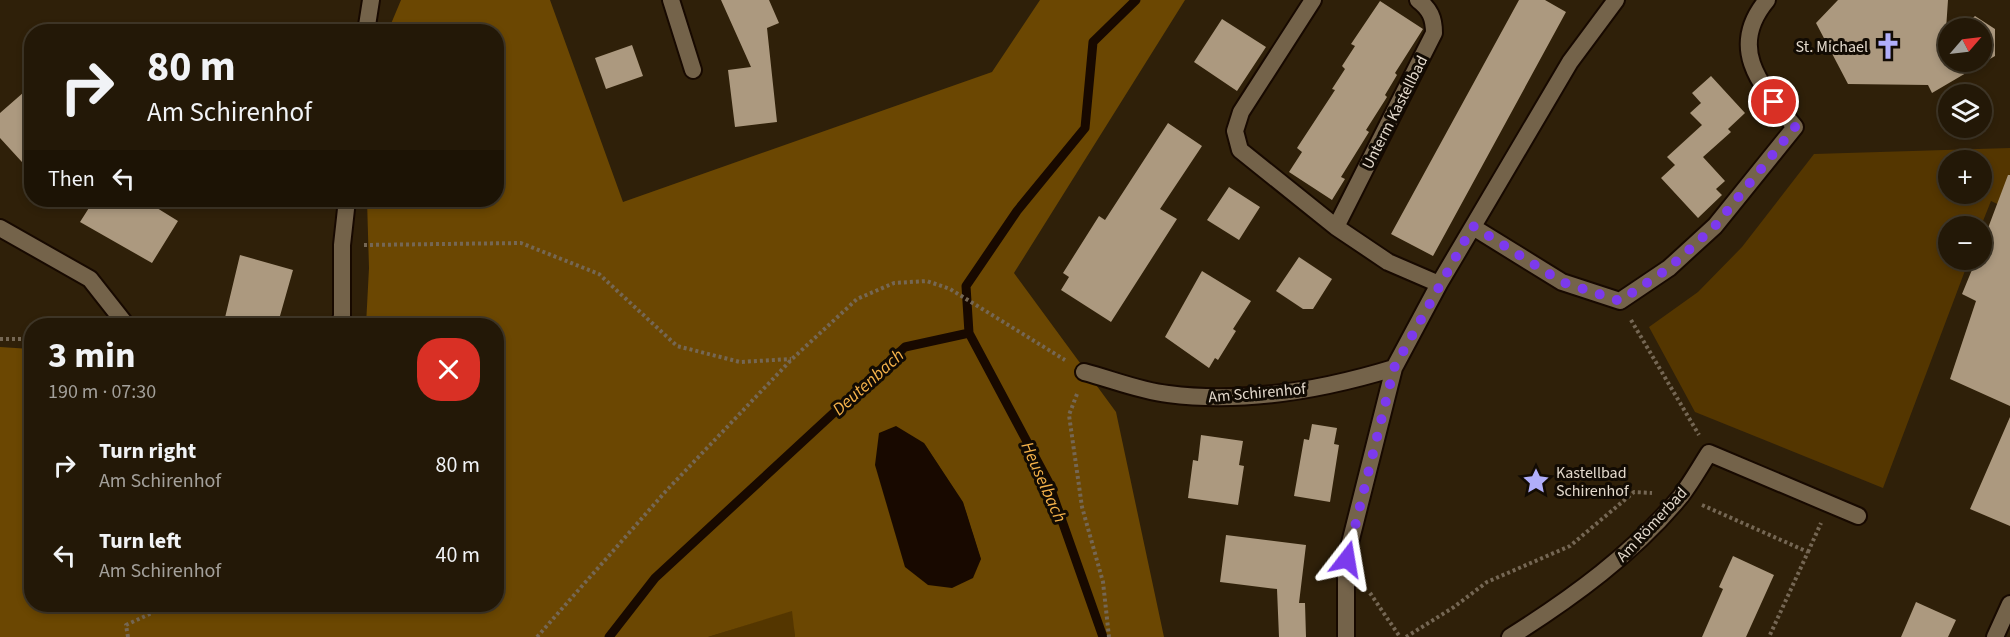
<!DOCTYPE html>
<meta charset="utf-8">
<style>
:root{--surface:#231807;--page:#2b2111;--text:#f1f3f6;--muted:#a3a09b;--line:#403728}
body{margin:0;font-family:"Source Sans 3",sans-serif;background:var(--page);color:var(--text);height:100vh;display:flex;flex-direction:column;font-size:22px;white-space:nowrap}
*{box-sizing:border-box;margin:0}
p{font-size:20px;color:var(--muted)}
.icon{flex:none;width:33px;height:33px;fill:none;stroke:currentColor;stroke-width:2;stroke-linecap:round;stroke-linejoin:round}
.map{position:relative;flex:1;overflow:hidden}
.sheet{position:absolute;left:24px;top:318px;width:480px;height:294px;display:flex;flex-direction:column;background:var(--surface);border-radius:24px;box-shadow:0 3px 9px #0003,0 0 0 2px var(--line)}
.sheet>*{flex:none}
.hud{position:absolute;left:24px;top:24px;width:480px;height:183px;border-radius:24px;box-shadow:0 3px 9px #0003,0 0 0 2px var(--line);background:#231807;color:var(--text);overflow:hidden}
.needle{width:39px;rotate:62deg}
.buttons{position:absolute;left:1938px;top:18px;display:grid;gap:12px}
.buttons a{display:grid;place-items:center;width:54px;height:54px;border-radius:50%;background:var(--surface);box-shadow:0 3px 9px #0003,0 0 0 2px var(--line);font-size:30px}
.pin{position:absolute;display:grid;place-items:center;width:51px;height:51px;color:#fff;margin:-26px;border:3px solid #fff;border-radius:50%;box-shadow:0 2px 6px #0007}
.me{position:absolute;width:66px;margin:-33px;rotate:14deg;stroke-linejoin:round;filter:drop-shadow(0 0 4px #0008)}
.turn{display:flex;align-items:center;gap:21px;height:126px;padding:0 24px;font-size:27px}
.turn .icon{width:78px;height:78px;stroke-width:2.5}
.turn b{display:block;font-size:42px;line-height:51px}
.then{display:flex;align-items:center;height:57px;padding:0 24px;background:#0003;gap:12px;font-size:22px}
.round{display:grid;place-items:center;flex:none;width:63px;height:63px;border-radius:24px;background:var(--page)}
.head{display:flex;align-items:center;justify-content:space-between;height:102px;padding:0 24px}
h1{font-size:36px;font-weight:700;line-height:45px}
ul{padding:0;list-style:none}
li{display:flex;align-items:center;gap:18px;height:90px;padding:0 24px}
li div{flex:1}
li b{display:block;font-size:22px}
li em{font-style:normal}
.map>svg:first-child{display:block}
</style>
<div class="map">
<svg width="2010" height="637" viewBox="0 0 2010 637">
<rect width="100%" height="100%" fill="#2f2009"/>
<!-- green -->
<path fill="#543600" fill-rule="evenodd" d="M2010,148V210L1991,201L1981,226H1948V260H1969L1883,488L1695,412L1649,327L1698,292L1742,247L1814,154ZM1948,160H1982V194H1948Z
M793,610L795,637H708Z"/>
<!-- forest -->
<path fill="#6b4702" fill-rule="evenodd" d="M401,0H550L623,202L992,72L1040,0H1185L1014,273L1116,412L1164,637H795L792,611L708,637H0V347L31,349L32,604H496V326L366,325L369,268L367,200H496V32L388,31ZM924,443L963,503L981,560Z"/>
<!-- water -->
<path fill="#180900" d="M896,426L924,443L963,502L981,559L973,578L952,588L928,585L905,567L875,465L879,433Z"/>
<g fill="none" stroke-linecap="round" stroke-linejoin="round">
<!-- stream -->
<path stroke="#180900" stroke-width="9" d="M969,333L1048,481L1103,637
M609,637L655,578L905,347L969,333L966,286L1017,211L1085,128L1093,42L1136,0"/>
</g>
<!-- building -->
<path fill="#ac997f" d="M721,0H769L779,23L767,28L777,122L735,127L728,70L751,67Z
M1519,0H1545L1566,12L1433,256L1391,234Z
M1838,0H1948L1945,44L1948,41V62H1982V28H1962L1975,16L1995,29V56L1932,93L1928,85L1848,84L1816,23Z
M1380,1L1423,29L1395,73L1397,75L1385,95L1387,97L1366,130L1369,132L1341,177L1345,179L1332,200L1289,172L1302,152L1297,148L1335,90L1332,89L1345,69L1342,66L1355,46L1351,44Z
M1222,19L1266,47L1237,91L1194,62Z
M632,45L643,76L606,89L595,58Z
M1711,76L1745,113L1728,129L1731,132L1703,157L1725,181L1716,189L1722,195L1698,218L1661,178L1675,165L1667,157L1702,125L1690,113L1701,103L1692,93Z
M32,85V173L0,138V113Z
M1168,123L1202,146L1160,209L1177,219L1111,322L1061,290L1069,277L1063,273L1099,216L1105,220Z
M2008,175H2010V406L1950,379L1976,301L1962,294L1976,260H1982V244Z
M1229,187L1260,207L1239,240L1207,220Z
M94,200H144L178,221L152,263L80,222Z
M240,255L293,270L278,323L258,317L255,326H223Z
M1299,257L1332,279L1313,309H1303L1276,291Z
M1202,271L1251,301L1233,329L1236,331L1218,360L1215,358L1209,368L1165,337Z
M2010,417V526L1970,509Z
M1312,424L1337,428L1334,444L1339,445L1330,502L1294,496L1304,439L1309,440Z
M1201,435L1243,441L1239,465L1244,466L1238,505L1188,498L1193,460L1198,461Z
M1226,535L1306,545L1299,603H1305L1306,637H1279L1277,589L1220,582Z
M1733,556L1774,575L1746,637H1702L1723,589L1719,587Z
M1916,602L1956,620L1948,637H1901Z"/>
<g fill="none" stroke-linecap="round" stroke-linejoin="round">
<defs>
<path id="minor" d="M671,0L693,70
M1313,0L1241,112L1235,131L1240,150L1336,227L1388,262L1439,284
M366,32L371,0
M1336,227L1434,33C1434,18 1430,9 1418,0
M1473,227L1562,282L1620,301L1669,268L1715,226L1795,127C1762,87 1726,49 1767,0
M0,228L90,279L127,326
M339,326L342,316V245L347,200
M1084,372C1111,379 1140,391 1168,394C1244,404 1322,390 1394,368
M1346,637V559L1394,368L1439,284L1570,62L1616,0
M1510,637C1572,598 1634,553 1681,496C1691,483 1700,467 1709,453L1858,516
M1995,637L2010,604"/>
</defs>
<!-- minor casing -->
<use href="#minor" stroke="#170900" stroke-width="20"/>
<!-- path -->
<path stroke="#756754" stroke-width="4" stroke-dasharray="3 3" stroke-linecap="butt" d="M364,245L521,243L599,274L677,346L740,362L791,359
M1631,320L1699,435
M0,339H32
M1077,394L1069,415L1082,507L1103,582L1109,637
M1702,505L1808,552L1769,637
M1808,552L1821,523
M1370,593L1400,637
M128,637L126,625L171,604
M537,637L666,491L792,359L857,299L894,283L927,281L950,289L1065,360
M1406,637L1454,607L1487,582L1570,546L1634,492L1652,493"/>
<!-- minor -->
<use href="#minor" stroke="#74634a" stroke-width="16"/>
</g>
<g fill="none" stroke-linecap="round" stroke-linejoin="round">
<!-- route -->
<path stroke="#7c3aed" stroke-width="10" stroke-dasharray="0 18" d="M1347,559L1394,368L1473,226L1562,282L1620,301L1669,268L1715,226L1795,127L1774,102"/>
</g>
<!-- icons -->
<defs>
<symbol id="church-bare" viewBox="-9 -9 18 18"><path d="M-1.2-6h2.4v3.5h3.3v2.4h-3.3V6h-2.4V-.1h-3.3v-2.4h3.3Z" fill="#b0aefa" stroke="#120b03" stroke-width="2.5" paint-order="stroke"/></symbol>
<symbol id="sight-bare" viewBox="-9 -9 18 18"><path d="M0-6L1.8-2.2L6-1.7L2.9 1.2L3.7 5.4L0 3.3L-3.7 5.4L-2.9 1.2L-6-1.7L-1.8-2.2Z" fill="#b0aefa" stroke="#120b03" stroke-width="2.5" paint-order="stroke"/></symbol>
</defs>
<g fill-rule="evenodd">
<use href="#church-bare" x="1869" y="27" width="38" height="38"/>
<use href="#sight-bare" x="1517" y="462" width="38" height="38"/>
</g>
<g text-anchor="middle" stroke-width="6" stroke-linejoin="round" paint-order="stroke">
<!-- poi labels -->
<g font-size="16" fill="#e3d9cc" stroke="#120b03" text-anchor="end">
<text x="1868" y="52">St. Michael</text>
<text x="1556" y="478" text-anchor="start">Kastellbad<tspan x="1556" dy="18">Schirenhof</tspan></text>
</g>
<!-- street labels -->
<g font-size="16" fill="#e3d9cc" stroke="#120b03">
<text transform="translate(1394 112) rotate(-63)" y="6">Unterm Kastellbad</text>
<text transform="translate(1257 392) rotate(-5)" y="6">Am Schirenhof</text>
<text transform="translate(1651 524) rotate(-47)" y="6">Am Römerbad</text>
</g>
<!-- water labels -->
<g font-size="18" font-style="italic" fill="#f5b24a" stroke="#120b03">
<text transform="translate(868 382) rotate(-42)" y="6">Deutenbach</text>
<text transform="translate(1044 482) rotate(66)" y="6">Heuselbach</text>
</g>
</g>
</svg>
<div class="buttons">
<a><svg class="needle" viewBox="-14 -14 28 28"><path d="M0-13l5 13h-10z" fill="#e53935"/><path d="M0 13l5-13h-10z" fill="#a3a09b"/></svg></a>
<a><svg class="icon" aria-label="layers" viewBox="0 0 24 24"><path d="M12 4l9 5-9 5-9-5zM3 14l9 5 9-5"/></svg></a>
<a>+</a>
<a>−</a>
</div>
<div class="pin" style="left:1774px;top:102px;background:#d93025"><svg class="icon" aria-label="arrive" viewBox="0 0 24 24"><path d="M6 21V4h12l-3 4 3 4H6"/></svg></div>
<svg class="me" style="left:1347px;top:559px" viewBox="-20 -20 40 40"><path d="M0-17L14 15 0 8-14 15z" fill="#7c3aed" stroke="#fff" stroke-width="4"/></svg>
<div class="hud">
<div class="turn"><svg class="icon" aria-label="right" viewBox="0 0 24 24"><path d="M7 20v-9h11M14 6l5 5-5 5"/></svg><div><b>80 m</b>Am Schirenhof</div></div>
<div class="then">Then<svg class="icon" aria-label="left" viewBox="0 0 24 24"><path d="M17 20v-9H6M10 6l-5 5 5 5"/></svg></div>
</div>
<section class="sheet">
<div class="head"><div><h1>3 min</h1><p>190 m · 07:30</p></div><a class="round" style="background:#d93025;color:#fff"><svg class="icon" aria-label="close" viewBox="0 0 24 24"><path d="M6 6l12 12M18 6L6 18"/></svg></a></div>
<ul>
<li><svg class="icon" aria-label="right" viewBox="0 0 24 24"><path d="M7 20v-9h11M14 6l5 5-5 5"/></svg><div><b>Turn right</b><p>Am Schirenhof</p></div><em>80 m</em></li>
<li><svg class="icon" aria-label="left" viewBox="0 0 24 24"><path d="M17 20v-9H6M10 6l-5 5 5 5"/></svg><div><b>Turn left</b><p>Am Schirenhof</p></div><em>40 m</em></li>
</ul>
</section>
</div>
